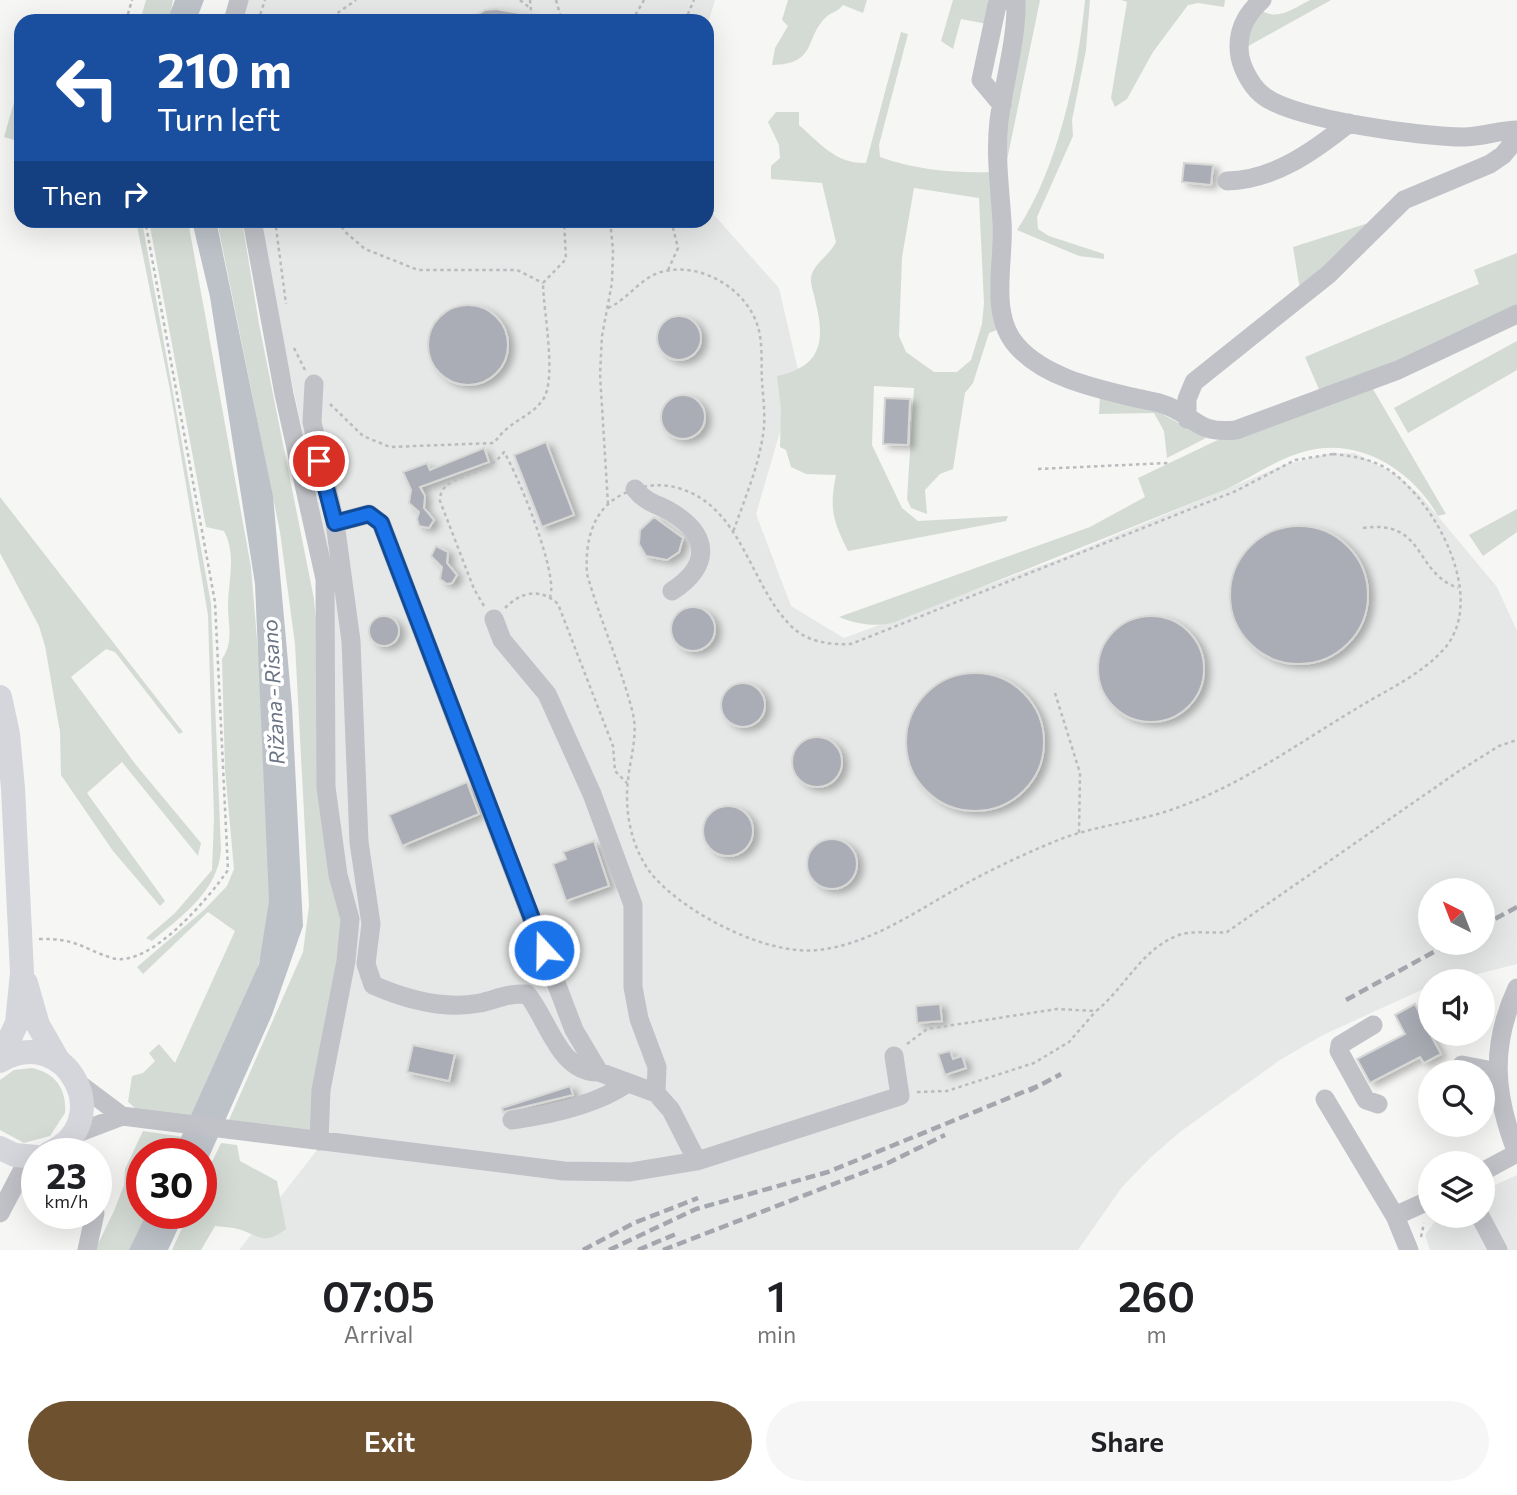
<!DOCTYPE html>
<meta charset="utf-8">
<style>
:root{--surface:#fff;--page:#f6f6f6;--text:#202124;--muted:#757577;--accent:#6e522f}
body{margin:0;font-family:Commissioner,sans-serif;background:var(--page);color:var(--text);height:100vh;display:flex;flex-direction:column;font-size:26px;white-space:nowrap}
*{box-sizing:border-box;margin:0}
p{font-size:23px;color:var(--muted)}
.icon{flex:none;width:38px;height:38px;fill:none;stroke:currentColor;stroke-width:2;stroke-linecap:round;stroke-linejoin:round}
.map{position:relative;height:1250px;overflow:hidden}
.drawer{display:flex;flex-direction:column;background:var(--surface);flex:1}
.drawer>*{flex:none}
.top-card{position:absolute;left:14px;top:14px;width:700px;height:214px;border-radius:21px;box-shadow:0 7px 28px #0002;background:#1a4fa0;color:#fff;overflow:hidden}
.needle{width:46px;rotate:318deg}
.tools{position:absolute;left:1418px;top:878px;display:grid;gap:14px}
.tools a{display:grid;place-items:center;width:77px;height:77px;border-radius:50%;background:var(--surface);box-shadow:0 7px 28px #0002;font-size:35px}
.speed{position:absolute;left:21px;top:1138px;display:flex;gap:14px;font-size:35px;font-weight:700;text-align:center}
.speed>*{display:grid;place-content:center;width:91px;height:91px;border-radius:50%;background:var(--surface);box-shadow:0 7px 28px #0002;line-height:1}
.speed small{font-size:18px;font-weight:400}
.speed .limit{border:10px solid #d22;background:#fff;color:#111}
.pin{position:absolute;display:grid;place-items:center;width:60px;height:60px;color:#fff;margin:-30px;border:4px solid #fff;border-radius:50%;box-shadow:0 2px 7px #0007}
.me{position:absolute;width:77px;margin:-38px;rotate:339deg;stroke-linejoin:round;filter:drop-shadow(0 0 5px #0008)}
.turn{display:flex;align-items:center;gap:24px;height:147px;padding:0 28px;font-size:32px}
.turn .icon{width:91px;height:91px;stroke-width:2.5}
.turn b{display:block;font-size:49px;line-height:60px}
.then{display:flex;align-items:center;height:66px;padding:0 28px;background:#0003;gap:14px;font-size:26px}
.eta{display:flex;justify-content:space-evenly;align-items:center;height:119px;text-align:center}
.eta b{font-size:42px;font-weight:600;line-height:49px}
.button{display:flex;gap:14px;margin-top:auto;padding:14px 28px}
.button a{flex:1;height:80px;border-radius:42px;background:var(--accent);color:#fff;font-size:28px;font-weight:600;line-height:80px;text-align:center}
.button a+a{background:var(--page);color:var(--text)}
.map>svg:first-child{display:block}
</style>
<div class="map">
<svg width="1517" height="1250" viewBox="0 0 1517 1250">
<defs>
<filter id="shadow"><feDropShadow dx="5.5" dy="3.5" stdDeviation="3.5" flood-color="#0004"/></filter>
</defs>
<rect width="100%" height="100%" fill="#f6f6f4"/>
<!-- built -->
<path fill="#e6e7e7" fill-rule="evenodd" d="M245,0H715L707,27V21H239Z
M707,207L779,288L798,370L756,514L791,606L844,638L1064,557L1284,465L1327,454L1355,453L1398,476L1421,496L1497,587L1517,631V964L1446,982H1430V986L1323,1035L1280,1060L1180,1132L1150,1158L1122,1187L1078,1250H239L321,1145L334,577L257,221L707,220ZM1430,891H1482V943H1430Z
M1517,1175V1250H1430L1425,1235L1439,1216H1482V1191Z"/>
<!-- green -->
<path fill="#d4dbd4" fill-rule="evenodd" d="M146,0H173L169,21H140Z
M788,0H867L863,13L843,5C838,12 831,12 825,18C804,40 817,64 772,65L775,48L788,26L782,20Z
M953,0H996L987,24L961,19L953,49L941,41Z
M1020,0H1040L1006,165L1001,142Z
M1085,0H1090L1086,50L1072,120L1073,136L1037,217L1038,229L1049,236L1104,254V259L1079,256L1017,230C1058,169 1078,73 1085,0Z
M1121,0H1225L1224,7L1198,3L1188,5L1153,52L1127,99L1115,107L1111,98L1127,2Z
M1310,0H1331L1243,49L1260,10C1279,21 1292,9 1310,0Z
M901,32L908,34L879,145L880,157C916,170 953,173 992,172L1002,328L989,333L973,383L965,393L953,469L940,474L925,490L927,514L911,508L907,499L914,388L874,386L872,445L902,508L918,521L1008,516L1006,521L848,551C833,521 829,509 836,475L806,474L791,467L786,450L780,447L781,409L777,376C819,367 826,344 816,304C815,296 810,285 811,277C814,263 830,255 836,242L822,183L771,179V166L780,158L779,145L768,122L776,112H799V125C821,144 836,164 866,163ZM914,188L979,198L984,303L982,324L971,360L957,372H934L906,352L899,336L902,257Z
M18,88L21,90V142L4,137Z
M1378,220L1300,290L1293,247Z
M136,221H142L211,604L221,850C218,891 182,916 152,941L146,938L175,913L212,870L214,818L208,615L170,390Z
M149,221H188L251,567L272,821L269,924L249,1000L194,1116L136,1109L128,1102L132,1076L143,1073L155,1061L149,1053L159,1044L175,1063L235,931L208,912L143,974L137,967L205,909L227,886L234,869L225,770L222,659C234,642 228,625 228,606C228,580 237,556 224,531L206,527Z
M217,221H242L259,324L314,599L345,919L314,1132L229,1120L303,952L309,906L295,644L280,532Z
M1517,253V307L1321,394L1305,357L1479,284L1474,270Z
M1517,341V370L1408,433L1394,408Z
M1370,384L1446,514L1438,516C1413,472 1363,439 1311,450C1281,456 1254,476 1227,489L892,623C875,627 855,624 839,617L1090,527L1145,497L1138,478L1224,437Z
M1100,395L1142,403L1206,438L1167,458L1164,431L1154,413L1099,414Z
M0,497L183,732L179,734L115,652L106,649L71,677L136,765L201,843L198,856L122,762L87,793L165,901L160,906L113,851L61,775L60,732L45,646L39,626L0,553Z
M1517,509V532L1483,556L1469,535Z
M32,1068C56,1073 67,1090 65,1113L50,1136L24,1143L0,1130V1080L14,1070Z
M143,1131L184,1137L176,1153H142V1213H148L130,1250H95L114,1211L124,1185L125,1169Z
M221,1143L237,1145L240,1161L277,1181L286,1229C263,1246 261,1236 238,1229C231,1227 222,1227 215,1226L201,1250H172L189,1213H201V1185Z"/>
<!-- water -->
<path fill="#bdc2c9" d="M175,0H204L196,21H167Z
M216,220L273,496L292,706L303,926L272,1015L201,1175V1153H174L259,964L269,901L255,584L210,297L192,221Z
M147,1213H185L168,1250H129Z"/>
<!-- building -->
<path fill="#aaadb5" stroke="#d7d8d6" stroke-width="2" filter="url(#shadow)" d="M496,9L530,15V21H465L485,10Z
M1184,163L1213,165L1211,185L1182,182Z
M428 345a40 40 0 1 1 80 0a40 40 0 1 1-80 0Z
M657 338a22 22 0 1 1 44 0a22 22 0 1 1-44 0Z
M661 417a22 22 0 1 1 44 0a22 22 0 1 1-44 0Z
M885,398L910,399L908,445L883,444Z
M546,442L574,515L542,527L514,455Z
M484,448L489,462L420,487L425,496L424,508L434,520L429,528L419,526L417,519L419,512L409,503L411,490L403,472L427,463L430,470Z
M654,517L683,538L679,552L667,560L646,556L639,544L640,530Z
M1230 595a69 69 0 1 1 138 0a69 69 0 1 1-138 0Z
M436,546L448,552L447,563L457,575L452,583L447,584L440,579L442,567L431,556Z
M671 629a22 22 0 1 1 44 0a22 22 0 1 1-44 0Z
M1098 669a53 53 0 1 1 106 0a53 53 0 1 1-106 0Z
M369 631a15 15 0 1 1 30 0a15 15 0 1 1-30 0Z
M906 742a69 69 0 1 1 138 0a69 69 0 1 1-138 0Z
M721 705a22 22 0 1 1 44 0a22 22 0 1 1-44 0Z
M792 762a25 25 0 1 1 50 0a25 25 0 1 1-50 0Z
M467,782L479,814L402,846L389,815Z
M703 831a25 25 0 1 1 50 0a25 25 0 1 1-50 0Z
M807 864a25 25 0 1 1 50 0a25 25 0 1 1-50 0Z
M594,841L609,886L566,901L553,864L566,859L563,852Z
M940,1004L942,1021L917,1023L916,1006Z
M1415,1004L1420,1014L1430,1009V1034L1441,1054L1424,1063L1420,1057L1370,1083L1357,1059L1405,1034L1395,1015Z
M413,1045L455,1054L449,1081L407,1072Z
M950,1051L953,1059L962,1056L966,1068L945,1075L938,1054Z
M570,1086L573,1095L503,1112L502,1108Z"/>
<g fill="none" stroke-linecap="round" stroke-linejoin="round">
<!-- path -->
<path stroke="#babbbe" stroke-width="2.5" stroke-dasharray="3.5 3.5" stroke-linecap="butt" d="M520,0L530,8
M530,0L532,21
M556,0L562,21
M126,21L132,0
M258,21L265,0
M326,21L356,0
M632,21L644,0
M685,21L694,0
M275,220L286,304
M339,220L344,231L365,249L418,270H517L543,283
M668,270L678,248L671,220
M543,283L566,259L564,220
M608,308C629,299 642,275 665,271C704,263 747,290 758,327C763,344 761,364 762,381C763,398 766,417 763,435C758,468 744,501 733,532
M294,348L305,370
M330,404L363,436L390,447L494,443C510,420 528,419 542,401C558,381 543,310 543,283
M1333,454C1353,456 1372,459 1389,470C1436,502 1488,599 1444,649C1422,674 1387,690 1359,707C1300,742 1243,784 1179,807C1137,823 1092,825 1051,843C1020,856 988,871 958,888C915,912 868,945 818,950C767,956 687,914 654,877C632,851 624,813 628,780C630,759 638,736 633,714C622,669 600,620 587,574C585,544 591,511 621,495C639,486 658,482 678,488C742,506 749,584 791,626C807,642 829,645 851,644L1236,491L1295,460Z
M1038,469L1168,463
M608,504L600,374L602,336L612,283L613,250L610,220
M1363,528C1426,519 1413,572 1458,588
M484,606L474,589L440,501C439,473 485,479 504,452C518,475 559,575 550,597
M505,608C522,591 541,588 558,604L613,746L615,771L627,783
M1055,693L1080,773L1079,833
M39,939C76,938 81,948 112,958C149,969 209,898 228,870L215,602L145,220
M907,1044L927,1029L1057,1009L1096,1011C1126,987 1141,949 1179,935C1192,930 1212,934 1227,932L1459,771L1499,746L1517,740
M917,1092L947,1091L1034,1063L1069,1042L1096,1011
M1421,1237L1424,1223"/>
<!-- minor -->
<path stroke="#c0c2c7" stroke-width="19" d="M1016,0C1017,40 1004,81 999,121C995,155 1000,188 1002,222C1005,260 988,314 1017,346C1044,377 1094,388 1132,397C1143,400 1157,401 1168,406C1197,418 1197,434 1236,430L1398,370L1517,314
M1262,0C1245,15 1236,34 1240,57C1243,71 1253,89 1265,97C1297,120 1423,137 1464,137C1482,137 1500,130 1517,130
M233,21L239,0
M1002,105L981,80L997,5L1004,0L1016,1
M1227,181C1274,180 1314,151 1349,123
M252,220L284,394L325,579L326,787L338,875L350,919L346,961L321,1090L319,1141
M314,384L312,422L335,523L351,641L359,842L371,924L366,964L373,985C405,999 444,1010 480,1003C497,999 509,993 527,994C548,1019 559,1073 599,1072L656,1093L671,1110L697,1161
M1187,419V399L1194,382L1329,274L1404,200L1490,164L1503,155L1517,138
M635,489C645,502 657,504 671,512C711,536 710,566 672,591
M335,523L369,514L381,523L574,1030L599,1072
M494,619L502,640L547,694L592,794L633,905V987L639,1019L657,1067L656,1093
M1517,988C1490,1046 1494,1095 1517,1153
M1373,1025L1340,1045L1339,1051L1366,1100L1378,1104
M1462,1065L1498,1072
M78,1083L122,1116
M1325,1099L1395,1216L1409,1250
M512,1120C549,1115 596,1105 628,1083
M72,1135L122,1116L564,1171L630,1172L697,1161L900,1096L894,1056
M1482,1172L1517,1153
M0,1213L22,1171L34,1157
M1395,1216L1430,1200
M1480,1216L1498,1250
M87,1250L95,1213"/>
<!-- major -->
<path stroke="#d5d6dc" stroke-width="24" d="M0,697L8,734L13,788L22,973L17,1023L0,1059
M26,983L38,1025L58,1060
M0,1061C67,1022 118,1123 49,1153
M0,1148L15,1155L37,1157"/>
<!-- rail -->
<path stroke="#a4a6ad" stroke-width="4.5" stroke-dasharray="10 5" stroke-linecap="butt" d="M1482,926L1517,907
M1346,1000L1450,943
M1029,1091L1061,1074
M583,1250L634,1223L698,1198
M609,1250L696,1209L828,1172L1038,1086
M638,1250L676,1234
M663,1250L888,1163L945,1135"/>
</g>
<g fill="none" stroke-linecap="round" stroke-linejoin="round">
<defs>
<path id="route" d="M319,461L335,523L369,514L381,523L544,950"/>
</defs>
<!-- route casing -->
<use href="#route" stroke="#114b97" stroke-width="18"/>
<!-- route -->
<use href="#route" stroke="#1a73e8" stroke-width="12"/>
</g>
<g text-anchor="middle" stroke-width="7" stroke-linejoin="round" paint-order="stroke">
<!-- water labels -->
<g font-size="21" font-style="italic" fill="#6a7484" stroke="#fff">
<text transform="translate(274 692) rotate(-93)" y="7">Rižana - Risano</text>
</g>
</g>
</svg>
<div class="tools">
<a><svg class="needle" viewBox="-14 -14 28 28"><path d="M0-13l5 13h-10z" fill="#e53935"/><path d="M0 13l5-13h-10z" fill="#757577"/></svg></a>
<a><svg class="icon" aria-label="sound" viewBox="0 0 24 24"><path d="M4 9h4l5-4v14l-5-4H4zM17 9q2 3 0 6"/></svg></a>
<a><svg class="icon" aria-label="search" viewBox="0 0 24 24"><circle cx="10" cy="10" r="6"/><path d="M15 15l6 6"/></svg></a>
<a><svg class="icon" aria-label="layers" viewBox="0 0 24 24"><path d="M12 4l9 5-9 5-9-5zM3 14l9 5 9-5"/></svg></a>
</div>
<div class="speed"><div>23<small>km/h</small></div><div class="limit">30</div></div>
<div class="pin" style="left:319px;top:461px;background:#d93025"><svg class="icon" aria-label="arrive" viewBox="0 0 24 24"><path d="M6 21V4h12l-3 4 3 4H6"/></svg></div>
<svg class="me" style="left:544px;top:950px" viewBox="-20 -20 40 40"><circle r="17" fill="#1a73e8" stroke="#fff" stroke-width="3"/><path d="M0-11L8 9 0 5-8 9z" fill="#fff"/></svg>
<div class="top-card">
<div class="turn"><svg class="icon" aria-label="left" viewBox="0 0 24 24"><path d="M17 20v-9H6M10 6l-5 5 5 5"/></svg><div><b>210 m</b>Turn left</div></div>
<div class="then">Then<svg class="icon" aria-label="right" viewBox="0 0 24 24"><path d="M7 20v-9h11M14 6l5 5-5 5"/></svg></div>
</div>
</div>
<section class="drawer">
<div class="eta">
<div><b>07:05</b><p>Arrival</p></div>
<div><b>1</b><p>min</p></div>
<div><b>260</b><p>m</p></div>
</div>
<div class="button"><a>Exit</a><a>Share</a></div>
</section>
